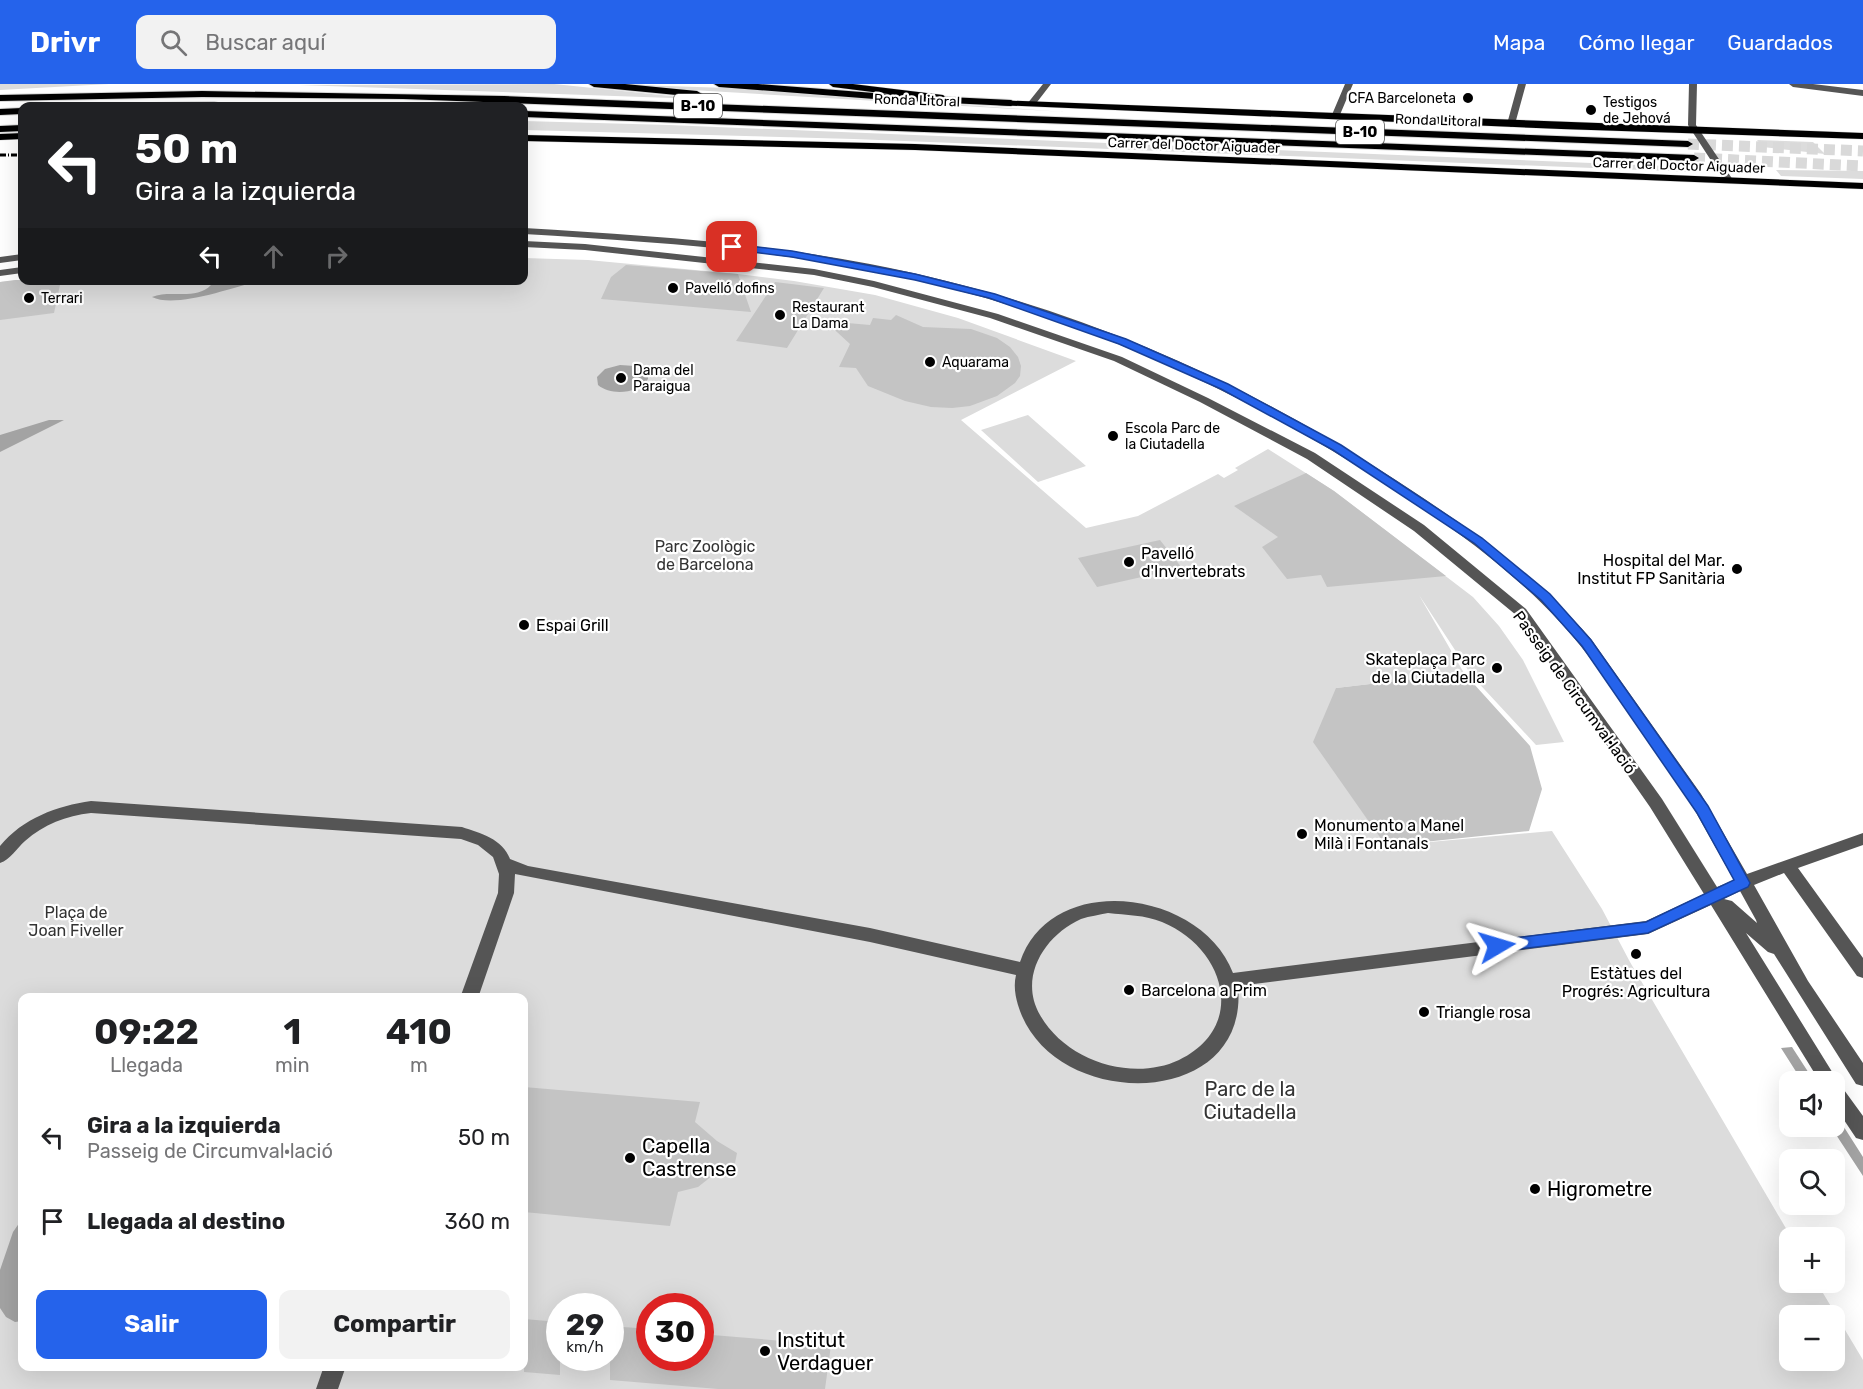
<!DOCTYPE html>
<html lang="es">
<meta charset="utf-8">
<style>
:root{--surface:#fff;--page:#f2f2f2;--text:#202124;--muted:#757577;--accent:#2563eb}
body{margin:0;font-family:Rubik,sans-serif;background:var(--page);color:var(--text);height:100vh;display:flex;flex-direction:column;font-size:22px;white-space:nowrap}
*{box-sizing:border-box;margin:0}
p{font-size:20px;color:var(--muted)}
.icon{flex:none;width:33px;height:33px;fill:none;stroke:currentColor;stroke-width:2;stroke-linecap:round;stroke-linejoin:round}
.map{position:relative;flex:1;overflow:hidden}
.details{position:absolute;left:18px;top:909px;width:510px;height:378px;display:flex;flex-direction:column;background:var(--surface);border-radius:12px;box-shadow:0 6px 24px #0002}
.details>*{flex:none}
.hud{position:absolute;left:18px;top:18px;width:510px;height:183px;border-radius:12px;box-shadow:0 6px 24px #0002;background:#202124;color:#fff;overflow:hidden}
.fabs{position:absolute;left:1779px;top:987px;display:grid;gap:12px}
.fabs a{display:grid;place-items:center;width:66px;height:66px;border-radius:12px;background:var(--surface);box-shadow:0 6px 24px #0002;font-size:30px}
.speed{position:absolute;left:546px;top:1209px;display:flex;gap:12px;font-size:30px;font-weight:700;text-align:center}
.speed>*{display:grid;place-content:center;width:78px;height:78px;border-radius:50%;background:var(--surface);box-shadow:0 6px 24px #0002;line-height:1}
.speed small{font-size:15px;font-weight:400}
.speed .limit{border:9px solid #d22;background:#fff;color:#111}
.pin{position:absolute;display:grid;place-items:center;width:51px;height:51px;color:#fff;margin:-26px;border-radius:12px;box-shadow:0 3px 9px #0006}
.me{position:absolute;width:66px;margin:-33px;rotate:83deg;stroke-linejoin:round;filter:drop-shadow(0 0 4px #0008)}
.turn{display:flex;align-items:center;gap:21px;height:126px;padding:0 18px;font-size:27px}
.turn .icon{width:78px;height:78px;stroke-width:2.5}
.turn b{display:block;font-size:42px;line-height:51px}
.lanes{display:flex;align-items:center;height:57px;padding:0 18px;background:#0003;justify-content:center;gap:30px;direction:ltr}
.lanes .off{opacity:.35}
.eta{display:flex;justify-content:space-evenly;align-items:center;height:102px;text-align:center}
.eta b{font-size:36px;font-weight:700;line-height:42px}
.primary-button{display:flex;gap:12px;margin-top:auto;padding:12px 18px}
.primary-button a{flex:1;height:69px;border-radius:12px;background:var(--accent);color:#fff;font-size:24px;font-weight:700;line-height:69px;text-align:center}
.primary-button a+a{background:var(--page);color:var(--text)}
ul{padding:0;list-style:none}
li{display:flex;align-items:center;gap:18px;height:84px;padding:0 18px}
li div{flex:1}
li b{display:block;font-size:22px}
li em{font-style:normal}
header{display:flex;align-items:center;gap:36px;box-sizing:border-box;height:84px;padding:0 30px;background:var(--accent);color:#fff}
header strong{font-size:28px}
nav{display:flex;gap:33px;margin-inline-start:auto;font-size:21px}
.search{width:420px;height:54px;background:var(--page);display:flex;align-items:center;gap:15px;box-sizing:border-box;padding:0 21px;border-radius:12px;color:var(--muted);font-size:22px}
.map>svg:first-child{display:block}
</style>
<header>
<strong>Drivr</strong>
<div class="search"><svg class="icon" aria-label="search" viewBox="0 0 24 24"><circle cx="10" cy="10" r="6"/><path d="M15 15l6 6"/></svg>Buscar aquí</div>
<nav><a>Mapa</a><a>Cómo llegar</a><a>Guardados</a></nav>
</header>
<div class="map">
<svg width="1863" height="1305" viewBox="0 0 1863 1305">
<rect width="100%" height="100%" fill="#fff"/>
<!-- green -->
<path fill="#dcdcdc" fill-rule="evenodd" d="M0,0H109L0,6Z
M554,0L700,15L299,1Z
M636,1L728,4L1065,28L692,6Z
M524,37L669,41L1689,83L1693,88L854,55L524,46Z
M1757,56L1813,58L1825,70L1763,63Z
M1776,86L1863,87V95L1781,92Z
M524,174L588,176L738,190L794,197L875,211L958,234L1076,277L961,336L1086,444L1138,432L1218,390L1224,394L1238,386L1235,384L1268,365L1334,407L1473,513L1499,542L1523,576L1564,658L1536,661L1472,592L1419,511L1464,589L1336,604L1352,712L1386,762L1552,747L1602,825L1630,878L1791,1153L1790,1198L1817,1199L1863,1276V1305H0V198L22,196H524ZM22,914H524V1282H22ZM560,1222H610V1274H560ZM650,1222H700V1274H650ZM1790,1232H1834V1276H1790Z
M1028,331L1086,382L1038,398L981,346Z"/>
<!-- water -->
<path fill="#a3a3a3" d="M250,196L259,197C234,203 175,225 152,213C170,205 196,217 211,201L208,198L232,200Z
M620,281L635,282L646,287L648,291V295C638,310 611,312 598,301L597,293L605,285Z
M49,336H64L0,368V351Z
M1792,963L1814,997H1802L1781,964Z
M1835,1029L1863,1073V1092L1831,1043L1834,1042Z
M22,1135V1237L15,1238L6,1233L0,1224V1186L13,1148Z"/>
<!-- building -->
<path fill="#c4c4c4" d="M626,181L738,190L751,228L601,215L611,193Z
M15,196H61L54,229L0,236V198Z
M775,198L824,204L787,264L736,257Z
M896,231L923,243L971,245L997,254L1010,263L1018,273L1021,282L1020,292L1015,299L997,312L970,322L952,324L931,323L905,317L868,302L856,284L839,283L850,260L825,237L870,241L873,234L891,236Z
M1306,389L1334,407L1446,492L1327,503L1321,491L1287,495L1262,463L1278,453L1234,422Z
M1160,456L1182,484L1097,503L1078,474Z
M1464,589L1530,662L1542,705L1529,747L1386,762L1313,658L1336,604Z
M524,1003L700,1018L695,1038L717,1057L737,1069L735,1079L727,1087L712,1092L698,1103L678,1108L670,1142L524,1128Z
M524,1235L560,1238V1291L524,1288Z
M610,1242L650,1245V1274H700V1250L831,1261L825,1305H718L610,1296Z"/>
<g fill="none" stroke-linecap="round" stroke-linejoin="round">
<!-- highway-tunnel -->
<path stroke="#d9d9d9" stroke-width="11" stroke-dasharray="11 6" stroke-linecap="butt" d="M1688,60L1863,67
M1694,74L1863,82"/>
<defs>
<path id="major" d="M829,0H853L943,11L947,14L943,17L833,3Z
M994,16L1863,49V55L1561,45L997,21L994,20Z
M22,49V55L0,56V50Z
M524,51L915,60L1863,99V105L915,66L524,57Z"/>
<path id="highway" d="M589,0H625L697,7L702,10L697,13L594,3Z
M714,0H758L887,10L1011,16L1016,19L1011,22L887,16L719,3Z
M202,7L504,12L1688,57L1693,60L1688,63L403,15L202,13L0,17V11Z
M214,18L218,19V22H145L150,19Z
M22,24V30L0,31V25Z
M524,27L1694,71L1699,74L1694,77L524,33Z
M22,41V47L0,48V42Z"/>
</defs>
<!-- major casing -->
<use href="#major" stroke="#dbdbdb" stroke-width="1"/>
<!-- highway casing -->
<use href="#highway" stroke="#dbdbdb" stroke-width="2"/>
<!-- minor -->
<path fill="#555" fill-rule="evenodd" d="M1043,0H1051L1034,22H1028L1027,20Z
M1345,0H1353L1339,33L1332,35L1331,33Z
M1518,0H1526L1515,40L1511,43L1507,40Z
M1689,0H1697L1696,41L1733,96L1731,98H1725L1688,41Z
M1789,0H1813L1863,6V12L1793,3Z
M524,144C639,151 756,158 870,180C1052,215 1224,286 1380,386C1457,435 1531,486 1591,555L1701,710L1747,790L1863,749V761L1798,784L1863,874V894L1857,892L1784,789L1754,801L1808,897L1863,979V1002L1856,1000L1774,870L1768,868L1746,849L1839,999L1863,1032V1056L1856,1054L1834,1021V998H1820L1711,821L1648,850L1238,902C1250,1026 1057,1028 1020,927C1016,916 1013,903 1016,891L870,858L515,790L514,809L478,914H460L498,809L499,790L493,773L478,761L461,755L91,729C66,732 44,740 25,757C17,764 10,776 0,779V762C23,734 57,722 91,717L462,743C480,749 503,755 510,775L528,782L870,844L1020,878C1051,785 1202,806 1233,889L1646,837L1704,810L1650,723L1516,531L1414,447L1307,375L1200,318L1114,277L990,234L873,203L814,191L585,166L524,163V157L585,160L814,185L874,197L998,230L1122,273L1208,314L1315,369L1424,441L1526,525L1662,715L1717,803L1734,796L1690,718L1596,582C1540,504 1460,448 1380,396C1223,296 1052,221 869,186C755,164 639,157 524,150ZM1740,807L1756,836L1757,839L1732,817L1724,815ZM1108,829C1126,831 1145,831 1162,838C1224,863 1249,942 1179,976C1132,998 1066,977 1040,931C1018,893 1045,851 1081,835C1090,832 1099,831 1108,829Z
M22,170V176L0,179V173Z
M22,183V189L0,192V186Z
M324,1282H346L338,1305H316Z"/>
<!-- major -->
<use href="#major" fill="#000" fill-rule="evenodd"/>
<!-- highway -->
<use href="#highway" fill="#000" fill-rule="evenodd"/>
<!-- rail -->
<path stroke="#000" stroke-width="3" stroke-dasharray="6 2 1 2" stroke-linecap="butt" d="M0,71H22"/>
</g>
<!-- route -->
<path fill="#2563eb" stroke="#184099" stroke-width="1.5" d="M732,160L792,167L915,190L995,210L1126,255L1228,300L1341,361L1482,454L1550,510L1591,556L1708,722L1750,799L1748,803L1648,849L1497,868L1492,866L1489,862L1492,858L1497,856L1646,838L1734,796L1697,729L1582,562L1541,516L1474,459L1333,366L1221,305L1119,260L989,214L915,196L792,173L728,165V161Z"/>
<!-- markers -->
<g fill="#000" stroke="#fff" stroke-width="2">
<circle cx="1468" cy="14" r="6"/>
<circle cx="1591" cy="26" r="6"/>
<circle cx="673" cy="204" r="6"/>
<circle cx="29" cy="214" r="6"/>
<circle cx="780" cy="231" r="6"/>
<circle cx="930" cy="278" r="6"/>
<circle cx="621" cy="294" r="6"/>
<circle cx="1113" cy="352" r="6"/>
<circle cx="1129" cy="478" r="6"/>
<circle cx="1737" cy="485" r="6"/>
<circle cx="524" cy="541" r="6"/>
<circle cx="1497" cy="584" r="6"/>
<circle cx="1302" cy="750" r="6"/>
<circle cx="1636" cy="870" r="6"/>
<circle cx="1129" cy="906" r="6"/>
<circle cx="1424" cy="928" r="6"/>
<circle cx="630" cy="1074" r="6"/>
<circle cx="1535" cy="1105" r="6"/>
<circle cx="765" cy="1267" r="6"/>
</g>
<g text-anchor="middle" stroke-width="4.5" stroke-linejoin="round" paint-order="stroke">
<!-- far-poi labels -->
<g font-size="14" fill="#000" stroke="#fff" text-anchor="start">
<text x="1456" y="19" text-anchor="end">CFA Barceloneta</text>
<text x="1603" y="23">Testigos<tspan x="1603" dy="16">de Jehová</tspan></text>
<text x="685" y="209">Pavelló dofins</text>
<text x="41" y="219">Terrari</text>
<text x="792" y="228">Restaurant<tspan x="792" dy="16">La Dama</tspan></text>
<text x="942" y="283">Aquarama</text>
<text x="633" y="291">Dama del<tspan x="633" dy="16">Paraigua</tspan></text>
<text x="1125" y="349">Escola Parc de<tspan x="1125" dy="16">la Ciutadella</tspan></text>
</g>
<!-- far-street labels -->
<g font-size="14" fill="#000" stroke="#fff">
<text transform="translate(917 16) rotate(2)" y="5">Ronda Litoral</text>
<text transform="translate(1438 36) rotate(2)" y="5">Ronda Litoral</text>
<text transform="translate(1194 61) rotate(2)" y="5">Carrer del Doctor Aiguader</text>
<text transform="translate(1679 81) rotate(2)" y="5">Carrer del Doctor Aiguader</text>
</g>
<!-- shield labels -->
<g fill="#fff" stroke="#4c4c4c" stroke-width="1.5">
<rect x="674" y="10" width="48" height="24" rx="4.5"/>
<rect x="1336" y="36" width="48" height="24" rx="4.5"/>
</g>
<g font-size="15" font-weight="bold" fill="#000">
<text x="698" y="27">B-10</text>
<text x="1360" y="53">B-10</text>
</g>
<!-- park labels -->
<g font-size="16" fill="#333" stroke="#fff">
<text x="705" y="468">Parc Zoològic<tspan x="705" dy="18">de Barcelona</tspan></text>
<text x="76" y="834">Plaça de<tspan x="76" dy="18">Joan Fiveller</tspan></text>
</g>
<!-- poi labels -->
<g font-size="16" fill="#000" stroke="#fff" text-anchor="start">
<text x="1141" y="475">Pavelló<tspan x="1141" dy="18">d'Invertebrats</tspan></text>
<text x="1725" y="482" text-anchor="end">Hospital del Mar.<tspan x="1725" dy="18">Institut FP Sanitària</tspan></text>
<text x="536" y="547">Espai Grill</text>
<text x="1485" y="581" text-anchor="end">Skateplaça Parc<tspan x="1485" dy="18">de la Ciutadella</tspan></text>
<text x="1314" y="747">Monumento a Manel<tspan x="1314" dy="18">Milà i Fontanals</tspan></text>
<text x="1636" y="895" text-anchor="middle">Estàtues del<tspan x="1636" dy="18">Progrés: Agricultura</tspan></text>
<text x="1141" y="912">Barcelona a Prim</text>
<text x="1436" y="934">Triangle rosa</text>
</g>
<!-- street labels -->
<g font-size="16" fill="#000" stroke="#fff">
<text transform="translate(1575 608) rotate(54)" y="6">Passeig de Circumval·lació</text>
</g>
<!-- near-park labels -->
<g font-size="20" fill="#333" stroke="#fff">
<text x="1250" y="1012">Parc de la<tspan x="1250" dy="23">Ciutadella</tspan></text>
</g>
<!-- near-poi labels -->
<g font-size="20" fill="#000" stroke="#fff" text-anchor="start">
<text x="642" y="1069">Capella<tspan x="642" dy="23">Castrense</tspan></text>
<text x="1547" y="1112">Higrometre</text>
<text x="777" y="1263">Institut<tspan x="777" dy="23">Verdaguer</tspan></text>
</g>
</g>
</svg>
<div class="fabs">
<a><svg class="icon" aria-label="sound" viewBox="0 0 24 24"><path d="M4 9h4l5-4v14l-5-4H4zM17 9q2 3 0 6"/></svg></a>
<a><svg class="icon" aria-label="search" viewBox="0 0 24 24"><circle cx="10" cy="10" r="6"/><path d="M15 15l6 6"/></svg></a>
<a>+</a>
<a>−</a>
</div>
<div class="speed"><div>29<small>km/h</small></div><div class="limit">30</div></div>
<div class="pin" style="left:732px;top:163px;background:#d93025"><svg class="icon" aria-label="arrive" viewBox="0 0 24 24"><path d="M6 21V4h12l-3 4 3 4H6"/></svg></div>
<svg class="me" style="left:1497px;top:862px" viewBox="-20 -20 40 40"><path d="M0-17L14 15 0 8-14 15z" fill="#2563eb" stroke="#fff" stroke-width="4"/></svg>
<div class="hud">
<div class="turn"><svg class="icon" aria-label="left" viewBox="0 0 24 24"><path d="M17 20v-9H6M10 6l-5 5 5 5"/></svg><div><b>50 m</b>Gira a la izquierda</div></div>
<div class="lanes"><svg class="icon" aria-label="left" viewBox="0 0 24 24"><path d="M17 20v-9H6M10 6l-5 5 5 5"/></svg><svg class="icon off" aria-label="ahead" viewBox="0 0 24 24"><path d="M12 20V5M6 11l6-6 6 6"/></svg><svg class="icon off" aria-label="right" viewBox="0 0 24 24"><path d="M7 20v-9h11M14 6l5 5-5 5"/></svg></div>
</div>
<section class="details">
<div class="eta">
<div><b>09:22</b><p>Llegada</p></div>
<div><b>1</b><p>min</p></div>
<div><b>410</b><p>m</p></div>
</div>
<ul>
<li><svg class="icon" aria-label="left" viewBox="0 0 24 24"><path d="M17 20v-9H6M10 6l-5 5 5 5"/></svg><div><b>Gira a la izquierda</b><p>Passeig de Circumval·lació</p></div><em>50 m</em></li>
<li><svg class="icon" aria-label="arrive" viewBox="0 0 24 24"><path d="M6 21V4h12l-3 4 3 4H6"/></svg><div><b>Llegada al destino</b></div><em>360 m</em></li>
</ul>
<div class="primary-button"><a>Salir</a><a>Compartir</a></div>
</section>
</div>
